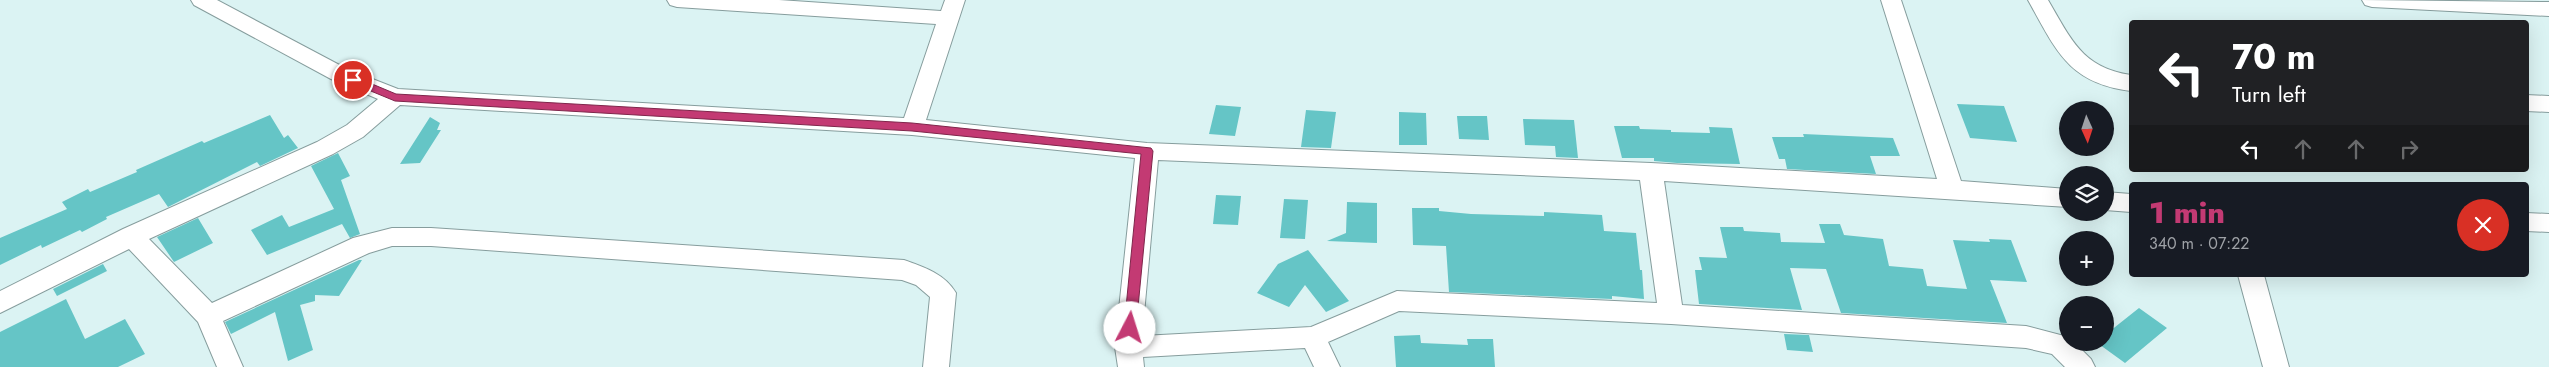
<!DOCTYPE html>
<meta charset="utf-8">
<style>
:root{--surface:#171b24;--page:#242831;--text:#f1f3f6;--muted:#9ea1a6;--accent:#c33a73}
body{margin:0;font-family:Jost,sans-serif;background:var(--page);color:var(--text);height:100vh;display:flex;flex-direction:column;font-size:19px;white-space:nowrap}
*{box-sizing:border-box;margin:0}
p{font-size:16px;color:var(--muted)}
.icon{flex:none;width:28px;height:28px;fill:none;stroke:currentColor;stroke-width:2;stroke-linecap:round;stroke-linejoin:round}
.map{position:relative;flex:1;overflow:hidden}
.sheet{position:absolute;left:2129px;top:182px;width:400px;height:95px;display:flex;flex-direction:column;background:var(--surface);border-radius:5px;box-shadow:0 5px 20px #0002}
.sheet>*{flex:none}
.hud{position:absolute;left:2129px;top:20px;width:400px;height:152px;border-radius:5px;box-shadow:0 5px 20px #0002;background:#202124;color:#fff;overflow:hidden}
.needle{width:32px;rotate:177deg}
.controls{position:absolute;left:2059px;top:101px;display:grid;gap:10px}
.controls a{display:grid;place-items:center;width:55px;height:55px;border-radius:50%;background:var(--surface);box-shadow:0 5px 20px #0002;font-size:25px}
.pin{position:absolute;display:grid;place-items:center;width:42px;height:42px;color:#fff;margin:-21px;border:2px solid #fff;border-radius:50%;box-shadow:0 1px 5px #0007}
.me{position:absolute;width:55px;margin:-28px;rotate:5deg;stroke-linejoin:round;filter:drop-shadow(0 0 4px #0008)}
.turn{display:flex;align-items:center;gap:18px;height:105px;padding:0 20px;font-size:22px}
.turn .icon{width:65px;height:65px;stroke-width:2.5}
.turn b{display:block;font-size:35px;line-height:42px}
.lanes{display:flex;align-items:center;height:48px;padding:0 20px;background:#0003;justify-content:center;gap:25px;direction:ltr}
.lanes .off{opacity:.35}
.round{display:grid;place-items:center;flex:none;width:52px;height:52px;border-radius:26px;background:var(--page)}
.head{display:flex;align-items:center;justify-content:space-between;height:85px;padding:0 20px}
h1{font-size:30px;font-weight:800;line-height:38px;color:var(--accent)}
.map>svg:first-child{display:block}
</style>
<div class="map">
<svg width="2549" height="367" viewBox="0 0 2549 367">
<rect width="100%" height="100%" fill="#dbf3f3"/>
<!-- building -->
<path fill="#65c5c6" d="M1957,104L2004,106L2017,142L1970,138Z
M1216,105L1241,107L1235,136L1209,134Z
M1306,110L1336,112L1331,148L1301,147Z
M1399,112L1426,113L1427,145H1399Z
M270,115L284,138L288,135L298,148L260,166L257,162L168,207L159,194L106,217L107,219L82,232L80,230L42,248L41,245L0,265V238L67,209L62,202L88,189L90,192L137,172L136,170L202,141L204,143Z
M1457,116H1487L1489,140L1459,139Z
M430,117L440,123L437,130H441L420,163L400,164Z
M1523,119L1574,120L1578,158L1556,157L1555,146L1525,145Z
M1614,126H1639L1640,129L1671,130V132L1710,133L1709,127L1732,128L1740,164L1677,163L1654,161V158H1622Z
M1803,134L1893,138L1900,156H1870L1876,174L1787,169L1785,159H1779L1772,137H1804Z
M338,153L350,176L341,180L360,234L350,238L342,224L267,255L251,230L282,215L289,227L334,209L311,166Z
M1216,195L1241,196L1238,225L1213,224Z
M1284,199L1308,200L1305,239L1280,238Z
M1347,202L1377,203V243L1327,241L1346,233Z
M1412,208H1439V211L1471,214L1544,216V212L1602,215L1604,231L1636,233L1640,270H1642L1644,299L1612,296V299L1449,292L1446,246L1413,245Z
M198,218L213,243L174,262L157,237Z
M1819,224H1840L1844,235L1883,239L1889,266L1923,269L1927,286L1967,289L1953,240L1990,242L1989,239L2011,240L2027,282L1990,280L2007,323L1841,313L1826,269L1790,268L1802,310L1699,304L1695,270H1702L1699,257L1727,258L1720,227H1743L1744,231L1780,233L1781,242L1825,243Z
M1308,250L1349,301L1326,312L1305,285L1289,307L1257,293L1278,264Z
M359,260H362L339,296L315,295V301L300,305L313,350L288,361L275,312L231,334L225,322Z
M103,264L107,271L57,296L53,289Z
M66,299L85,339L125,319L145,354L118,367H0V332Z
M2139,308L2167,328L2125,363L2096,342H2105V335Z
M1784,334L1809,335L1813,352L1787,350Z
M1420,335L1421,343L1468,345L1467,339H1493L1495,367H1396L1394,336Z"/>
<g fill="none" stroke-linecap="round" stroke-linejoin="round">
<defs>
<path id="minor" d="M191,0H217L347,69L398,89L904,118L936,24L677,7L670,5L667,0H779L941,11L945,0H965L926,120L1147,143L1651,163L1937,179L1881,0H1901L1961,181L2068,189V207L1664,181L1682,305L2026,326L2068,337V342H2074L2091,359L2095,367H2065L2052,354L2026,348L1671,324L1399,311L1328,342L1340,367H1314L1305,348L1143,357L1144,367H1118L1115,347L1135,158L912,135L400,105L363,137L333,154L149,239L212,303L353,238L392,228H431L904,260C924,267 945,274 956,293L949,367H923L930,297L916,285L902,280L431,246H392L369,253L223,321L243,367H217L198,322L129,249L0,313V291L123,229L317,142L347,125L378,99L331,79L194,5ZM1158,160L1640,180L1657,303L1397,291L1311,327L1142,336Z
M2028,0H2048C2071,39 2082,68 2131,75V91C2068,83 2056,50 2028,0Z
M2362,0L2549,2V16L2372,7L2365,5Z
M2526,95L2549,96V112L2526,111Z
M2105,192L2131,194V212L2105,210Z
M2526,213L2549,214V232L2526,231Z
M2238,275H2264L2289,367H2263Z"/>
</defs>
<!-- minor casing -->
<use href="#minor" stroke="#869d9d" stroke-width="2"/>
<!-- minor -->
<use href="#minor" fill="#fff" fill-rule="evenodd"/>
</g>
<!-- route -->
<path fill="#c33a73" stroke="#7f264b" d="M353,76L396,94L912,123L1151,148L1153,151L1136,328L1130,333L1124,328L1141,154L912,131L395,101L349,82V77Z"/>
</svg>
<div class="controls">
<a><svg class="needle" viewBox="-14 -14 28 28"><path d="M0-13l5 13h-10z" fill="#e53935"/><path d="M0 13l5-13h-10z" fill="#9ea1a6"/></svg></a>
<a><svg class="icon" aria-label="layers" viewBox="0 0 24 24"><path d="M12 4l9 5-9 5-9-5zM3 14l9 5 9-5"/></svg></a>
<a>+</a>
<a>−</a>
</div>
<div class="pin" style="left:353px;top:80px;background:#d93025"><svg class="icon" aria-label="arrive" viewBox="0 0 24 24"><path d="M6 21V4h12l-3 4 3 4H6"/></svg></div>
<svg class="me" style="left:1130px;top:328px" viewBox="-20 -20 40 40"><circle r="19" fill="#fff"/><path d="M0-13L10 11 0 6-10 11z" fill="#c33a73"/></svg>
<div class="hud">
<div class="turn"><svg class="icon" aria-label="left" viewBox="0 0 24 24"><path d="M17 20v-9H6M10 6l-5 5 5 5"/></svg><div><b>70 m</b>Turn left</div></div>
<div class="lanes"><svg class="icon" aria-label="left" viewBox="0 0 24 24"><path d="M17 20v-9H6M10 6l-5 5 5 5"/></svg><svg class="icon off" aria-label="ahead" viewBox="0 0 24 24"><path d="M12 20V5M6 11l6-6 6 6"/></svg><svg class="icon off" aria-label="ahead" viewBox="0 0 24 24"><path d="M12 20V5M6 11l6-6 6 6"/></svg><svg class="icon off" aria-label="right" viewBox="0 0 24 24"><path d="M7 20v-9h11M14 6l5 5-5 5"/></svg></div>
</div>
<section class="sheet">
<div class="head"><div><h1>1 min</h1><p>340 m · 07:22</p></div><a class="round" style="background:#d93025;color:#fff"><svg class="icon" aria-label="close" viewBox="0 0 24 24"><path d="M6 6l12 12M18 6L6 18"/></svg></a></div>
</section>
</div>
